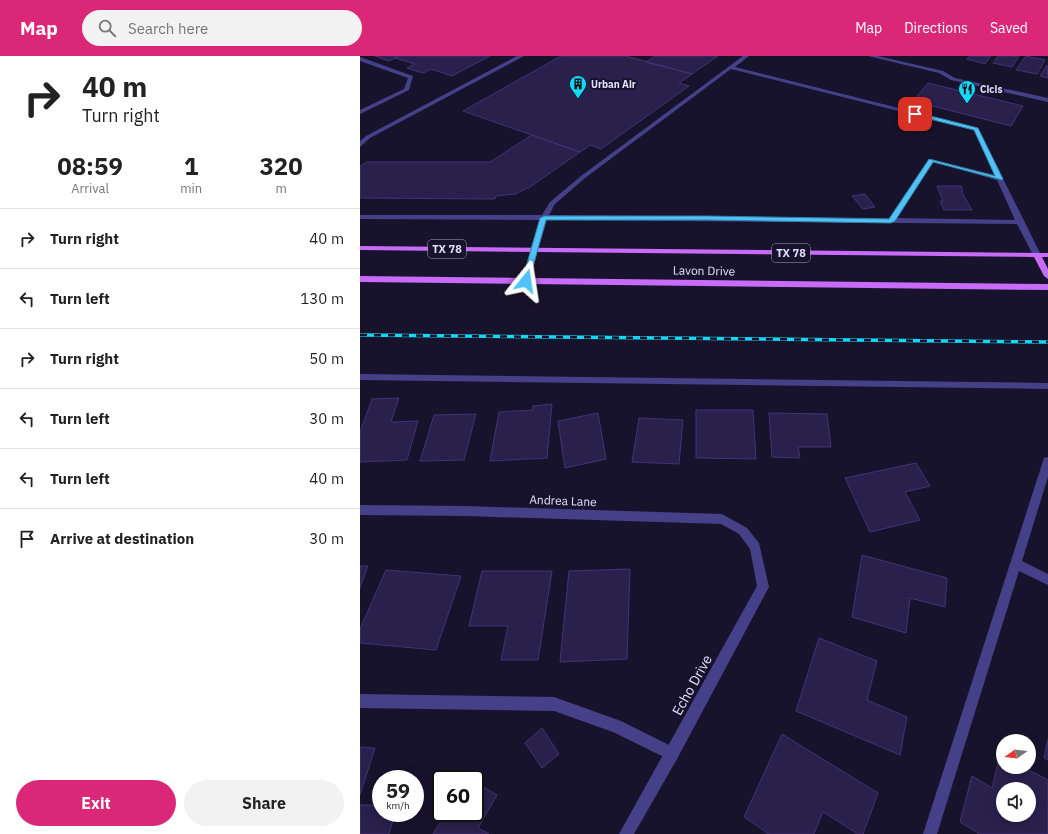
<!DOCTYPE html>
<style>
:root{--surface:#fff;--page:#f2f2f2;--text:#222;--muted:#767676;--line:#e0e0e0;--accent:#db2777}
body{margin:0;font-family:"IBM Plex Sans",sans-serif;background:var(--page);color:var(--text);height:100vh;display:flex;flex-direction:column;font-size:15px;white-space:nowrap}
*{box-sizing:border-box;margin:0}
p{font-size:13px;color:var(--muted)}
.icon{flex:none;width:22px;height:22px;fill:none;stroke:currentColor;stroke-width:2;stroke-linecap:round;stroke-linejoin:round}
.map{position:relative;flex:1;overflow:hidden}
.sheet{display:flex;flex-direction:column;background:var(--surface);width:360px}
.sheet>*{flex:none}
.hud{background:#fff;color:var(--text);overflow:hidden}
.needle{width:26px;rotate:256deg}
.controls{position:absolute;left:636px;top:678px;display:grid;gap:8px}
.controls a{display:grid;place-items:center;width:40px;height:40px;border-radius:50%;background:var(--surface);box-shadow:0 2px 10px #0003;font-size:20px}
.speed{position:absolute;left:12px;top:714px;display:flex;gap:8px;font-size:20px;font-weight:700;text-align:center}
.speed>*{display:grid;place-content:center;width:52px;height:52px;border-radius:50%;background:var(--surface);box-shadow:0 2px 10px #0003;line-height:1}
.speed small{font-size:10px;font-weight:400}
.speed .limit{border:2px solid #111;border-radius:6px;background:#fff;color:#111}
.pin{position:absolute;display:grid;place-items:center;width:34px;height:34px;color:#fff;margin:-17px;border-radius:8px;box-shadow:0 2px 6px #0006}
.me{position:absolute;width:44px;margin:-22px;rotate:15deg;stroke-linejoin:round;filter:drop-shadow(0 0 3px #0008)}
.turn{display:flex;align-items:center;gap:14px;height:84px;padding:0 16px;font-size:18px}
.turn .icon{width:52px;height:52px;stroke-width:2.5}
.turn b{display:block;font-size:28px;line-height:34px}
.eta{display:flex;justify-content:space-evenly;align-items:center;height:68px;text-align:center}
.eta b{font-size:24px;font-weight:800;line-height:28px}
.button{display:flex;gap:8px;margin-top:auto;padding:8px 16px}
.button a{flex:1;height:46px;border-radius:24px;background:var(--accent);color:#fff;font-size:16px;font-weight:800;line-height:46px;text-align:center}
.button a+a{background:var(--page);color:var(--text)}
ul{padding:0;list-style:none}
li{display:flex;align-items:center;gap:12px;height:60px;padding:0 16px;border-top:1px solid var(--line)}
li div{flex:1}
li b{display:block;font-size:15px}
li em{font-style:normal}
header{display:flex;align-items:center;gap:24px;box-sizing:border-box;height:56px;padding:0 20px;background:var(--accent);color:#fff}
header strong{font-size:19px}
nav{display:flex;gap:22px;margin-inline-start:auto;font-size:14px}
.search{width:280px;height:36px;background:var(--page);display:flex;align-items:center;gap:10px;box-sizing:border-box;padding:0 14px;border-radius:22px;color:var(--muted);font-size:15px}
main{display:flex;flex:1;min-height:0}
.map>svg:first-child{display:block}
</style>
<header>
<strong>Map</strong>
<div class="search"><svg class="icon" aria-label="search" viewBox="0 0 24 24"><circle cx="10" cy="10" r="6"/><path d="M15 15l6 6"/></svg>Search here</div>
<nav><a>Map</a><a>Directions</a><a>Saved</a></nav>
</header>
<main>
<section class="sheet">
<div class="hud">
<div class="turn"><svg class="icon" aria-label="right" viewBox="0 0 24 24"><path d="M7 20v-9h11M14 6l5 5-5 5"/></svg><div><b>40 m</b>Turn right</div></div>
</div>
<div class="eta">
<div><b>08:59</b><p>Arrival</p></div>
<div><b>1</b><p>min</p></div>
<div><b>320</b><p>m</p></div>
</div>
<ul>
<li><svg class="icon" aria-label="right" viewBox="0 0 24 24"><path d="M7 20v-9h11M14 6l5 5-5 5"/></svg><div><b>Turn right</b></div><em>40 m</em></li>
<li><svg class="icon" aria-label="left" viewBox="0 0 24 24"><path d="M17 20v-9H6M10 6l-5 5 5 5"/></svg><div><b>Turn left</b></div><em>130 m</em></li>
<li><svg class="icon" aria-label="right" viewBox="0 0 24 24"><path d="M7 20v-9h11M14 6l5 5-5 5"/></svg><div><b>Turn right</b></div><em>50 m</em></li>
<li><svg class="icon" aria-label="left" viewBox="0 0 24 24"><path d="M17 20v-9H6M10 6l-5 5 5 5"/></svg><div><b>Turn left</b></div><em>30 m</em></li>
<li><svg class="icon" aria-label="left" viewBox="0 0 24 24"><path d="M17 20v-9H6M10 6l-5 5 5 5"/></svg><div><b>Turn left</b></div><em>40 m</em></li>
<li><svg class="icon" aria-label="arrive" viewBox="0 0 24 24"><path d="M6 21V4h12l-3 4 3 4H6"/></svg><div><b>Arrive at destination</b></div><em>30 m</em></li>
</ul>
<div class="button"><a>Exit</a><a>Share</a></div>
</section>
<div class="map">
<svg width="688" height="778" viewBox="0 0 688 778">
<rect width="100%" height="100%" fill="#18132c"/>
<!-- building -->
<path fill="#2a204c" stroke="#423377" fill-rule="evenodd" d="M15,0H39L29,5Z
M39,0H130L92,20L71,13L63,17L47,12L55,8L35,2Z
M201,0H266L332,18L319,27L329,30L241,93L230,89L220,96L103,55Z
M295,0H358L332,18L286,6Z
M610,0H631L625,8L607,3Z
M638,0H659L652,11L633,7Z
M666,0L685,4L677,18L656,14Z
M687,9L688,22L680,20Z
M568,27L663,50L651,70L553,45Z
M172,79L220,96L170,131L155,138L136,140L135,143L0,142V110L7,106H130Z
M577,130H601L603,135H601L612,154H584L580,145H583Z
M505,138L515,151L503,153L492,140Z
M39,342L31,366L58,365L47,404L0,406V376L12,343Z
M192,348L187,402L130,405L139,356L173,354V350Z
M336,354H393L396,403L336,402Z
M238,357L246,403L205,412L198,365Z
M409,357L467,358L471,391H438L440,402L412,401Z
M116,358L104,404L60,405L74,359Z
M279,362L323,364L319,408L272,406Z
M556,407L570,430L545,436L560,464L510,476L485,422Z
M502,499L587,522L585,551L550,542L546,577L492,561Z
M0,510H8L0,532Z
M270,513L267,603L200,606L209,515Z
M26,514L101,520L76,594L0,587V573Z
M122,515H192L178,604H141L148,570H109Z
M459,582L517,605L507,644L547,661L540,699L436,655Z
M182,672L199,698L182,712L165,687Z
M422,678L518,737L503,778H498L463,756L454,778H409L384,761Z
M688,683V704L684,702Z
M0,691L15,692L0,739Z
M640,698L643,700V711H663L688,724V778H620L600,766L612,720L632,732ZM643,733H669V759H643Z
M115,726L137,739L118,772L129,778H73L86,757H115Z
M0,749H21V757H35L29,778H0Z"/>
<g fill="none" stroke-linecap="round" stroke-linejoin="round">
<!-- lane -->
<path fill="#454088" fill-rule="evenodd" d="M157,0H164L10,82L0,91V85L6,80Z
M383,0H389L375,11L618,72L681,199L680,201H674L657,168L187,164L178,194L174,196L170,194L180,164L0,163V159H182L190,146L221,120ZM371,13L614,74L635,119L570,103L529,162L189,159L195,148L225,122ZM574,106L637,124L655,164L536,162Z
M508,0H518L583,15L595,22L688,42V46L591,24L579,17Z
M0,1L53,20L49,34L0,58V54L44,33L48,22L0,5Z
M0,318L688,327V333L0,324Z
M688,401V421L662,505L688,518V529L659,515L577,778H563L683,405L684,402Z
M0,638L194,641L261,665L317,693L319,698L317,703L312,705L253,676L194,655L0,652Z"/>
<!-- street -->
<path fill="#454088" fill-rule="evenodd" d="M0,449L105,450L362,458L387,472L399,487L409,531L317,703L274,778H259L397,530L390,493L379,478L361,468L105,460L0,459Z"/>
<!-- primary -->
<path fill="#c76bf8" fill-rule="evenodd" d="M0,190L688,197V201H682L688,213V223L684,220L674,201L177,196L171,222L688,228V234L0,226V220L163,222L170,196L0,194Z"/>
<defs>
<path id="rail" d="M0,279L688,286"/>
</defs>
<!-- rail casing -->
<use href="#rail" stroke="#14d8f4" stroke-width="3.5"/>
<!-- rail -->
<use href="#rail" stroke="#18132c" stroke-width="2.5" stroke-dasharray="7" stroke-linecap="butt"/>
</g>
<!-- route -->
<path fill="#4fc3f7" stroke="#337fa1" d="M555,56L618,72L643,123L642,124L573,106L535,165L531,167L347,164H186L169,225L166,227L162,225L180,162L184,160H347L529,163L569,103L635,120L614,74L553,59V57Z"/>
<!-- icons -->
<defs>
<symbol id="building-pin" viewBox="-11 -11 22 30"><path d="M0 17L-7.5 6A9.5 9.5 0 1 1 7.5 6Z" fill="#14d8f4" stroke="#18132c"/><path d="M-4-6H4V6H1V3H-1V6H-4ZM-2.5-4.3h1.7v1.8h-1.7ZM.8-4.3h1.7v1.8H.8ZM-2.5-1h1.7V.8h-1.7ZM.8-1h1.7V.8H.8Z" fill="#111"/></symbol>
<symbol id="restaurant-pin" viewBox="-11 -11 22 30"><path d="M0 17L-7.5 6A9.5 9.5 0 1 1 7.5 6Z" fill="#14d8f4" stroke="#18132c"/><path d="M-5-6h1v4h1v-4h1v4h1v-4h1v5L-1.5 .5V6h-2V.5L-5-1ZM5-6V6H3V1.5H1.5Q1.5-4 5-6Z" fill="#111"/></symbol>
</defs>
<g fill-rule="evenodd">
<use href="#building-pin" x="208" y="18" width="20" height="27"/>
<use href="#restaurant-pin" x="597" y="23" width="20" height="27"/>
</g>
<g text-anchor="middle" stroke-width="4" stroke-linejoin="round" paint-order="stroke">
<!-- far-poi labels -->
<g font-size="10" font-weight="bold" fill="#e3dffe" stroke="#18132c" text-anchor="start">
<text x="231" y="32">Urban Air</text>
<text x="620" y="37">Cicis</text>
</g>
<!-- shield labels -->
<g fill="#18132c" stroke="#a6a2bf" stroke-width="1">
<rect x="68" y="184" width="38" height="18" rx="3"/>
<rect x="412" y="188" width="38" height="18" rx="3"/>
</g>
<g font-size="11" font-weight="bold" fill="#e3dffe">
<text x="87" y="197">TX 78</text>
<text x="431" y="201">TX 78</text>
</g>
<!-- street labels -->
<g font-size="12" fill="#e3dffe" stroke="#18132c">
<text transform="translate(344 215) rotate(1)" y="4">Lavon Drive</text>
<text transform="translate(203 445) rotate(2)" y="4">Andrea Lane</text>
</g>
<!-- near-street labels -->
<g font-size="14" fill="#e3dffe" stroke="#18132c">
<text transform="translate(332 629) rotate(-61)" y="5">Echo Drive</text>
</g>
</g>
</svg>
<div class="controls">
<a><svg class="needle" viewBox="-14 -14 28 28"><path d="M0-13l5 13h-10z" fill="#e53935"/><path d="M0 13l5-13h-10z" fill="#767676"/></svg></a>
<a><svg class="icon" aria-label="sound" viewBox="0 0 24 24"><path d="M4 9h4l5-4v14l-5-4H4zM17 9q2 3 0 6"/></svg></a>
</div>
<div class="speed"><div>59<small>km/h</small></div><div class="limit">60</div></div>
<div class="pin" style="left:555px;top:58px;background:#d93025"><svg class="icon" aria-label="arrive" viewBox="0 0 24 24"><path d="M6 21V4h12l-3 4 3 4H6"/></svg></div>
<svg class="me" style="left:166px;top:225px" viewBox="-20 -20 40 40"><path d="M0-17L14 15 0 8-14 15z" fill="#4fc3f7" stroke="#fff" stroke-width="4"/></svg>
</div>
</main>
